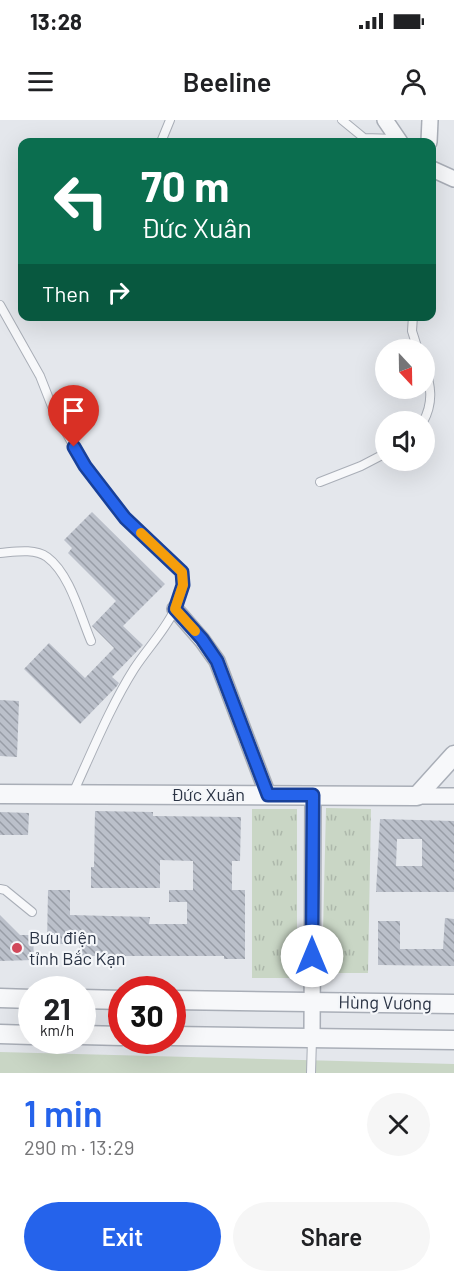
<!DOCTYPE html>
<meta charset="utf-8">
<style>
:root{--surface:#fff;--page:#f6f6f6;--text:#202124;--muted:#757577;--accent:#2563eb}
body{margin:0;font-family:Barlow,sans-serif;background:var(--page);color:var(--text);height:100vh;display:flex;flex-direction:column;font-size:22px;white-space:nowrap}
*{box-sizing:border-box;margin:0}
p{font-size:20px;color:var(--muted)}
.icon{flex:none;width:33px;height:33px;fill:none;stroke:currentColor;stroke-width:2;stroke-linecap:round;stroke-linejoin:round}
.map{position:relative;height:953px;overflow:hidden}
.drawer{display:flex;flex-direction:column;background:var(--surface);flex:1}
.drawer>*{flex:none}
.top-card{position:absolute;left:18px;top:18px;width:418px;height:183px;border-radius:12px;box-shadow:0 6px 24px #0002;background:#0b6e4f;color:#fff;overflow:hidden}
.needle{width:39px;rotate:158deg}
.controls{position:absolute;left:375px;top:219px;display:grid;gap:12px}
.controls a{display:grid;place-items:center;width:60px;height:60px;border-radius:50%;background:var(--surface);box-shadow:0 6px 24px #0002;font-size:30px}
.speed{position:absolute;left:18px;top:856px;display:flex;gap:12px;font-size:30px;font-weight:700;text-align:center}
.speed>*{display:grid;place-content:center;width:78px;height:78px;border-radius:50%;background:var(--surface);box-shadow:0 6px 24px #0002;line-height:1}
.speed small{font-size:15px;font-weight:400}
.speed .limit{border:9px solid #d22;background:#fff;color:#111}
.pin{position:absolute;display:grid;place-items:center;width:51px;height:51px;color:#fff;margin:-62px -26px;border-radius:50% 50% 50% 0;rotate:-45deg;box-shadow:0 0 6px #0007}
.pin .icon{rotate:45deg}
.me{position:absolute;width:66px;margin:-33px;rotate:0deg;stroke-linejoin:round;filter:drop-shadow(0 0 4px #0008)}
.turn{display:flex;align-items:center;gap:21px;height:126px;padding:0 24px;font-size:27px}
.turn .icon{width:78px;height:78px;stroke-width:2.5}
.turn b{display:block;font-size:42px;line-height:51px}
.then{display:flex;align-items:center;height:57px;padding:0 24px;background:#0003;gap:12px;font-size:22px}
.round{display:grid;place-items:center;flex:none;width:63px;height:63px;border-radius:32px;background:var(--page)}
.head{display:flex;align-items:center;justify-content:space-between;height:102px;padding:0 24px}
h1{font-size:36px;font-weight:600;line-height:45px;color:var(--accent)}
.primary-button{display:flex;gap:12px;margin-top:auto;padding:12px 24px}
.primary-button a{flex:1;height:69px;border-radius:36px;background:var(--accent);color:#fff;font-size:24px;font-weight:600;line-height:69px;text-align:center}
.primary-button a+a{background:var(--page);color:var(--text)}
.status{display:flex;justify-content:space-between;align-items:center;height:42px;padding:0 30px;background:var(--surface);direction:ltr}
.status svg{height:16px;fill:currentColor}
header{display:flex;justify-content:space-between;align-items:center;height:78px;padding:0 24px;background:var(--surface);font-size:27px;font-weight:600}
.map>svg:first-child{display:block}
</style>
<div class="status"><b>13:28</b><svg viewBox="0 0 49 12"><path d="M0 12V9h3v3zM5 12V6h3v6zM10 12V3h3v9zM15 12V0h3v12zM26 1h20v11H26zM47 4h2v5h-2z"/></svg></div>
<header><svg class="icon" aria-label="menu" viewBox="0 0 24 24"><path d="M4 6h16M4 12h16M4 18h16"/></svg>Beeline<svg class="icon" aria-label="person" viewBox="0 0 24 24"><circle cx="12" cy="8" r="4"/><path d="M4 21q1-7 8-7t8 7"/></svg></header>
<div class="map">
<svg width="454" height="953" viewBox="0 0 454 953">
<defs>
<pattern id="park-tufts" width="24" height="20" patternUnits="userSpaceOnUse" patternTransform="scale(1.5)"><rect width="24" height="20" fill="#c9d6c5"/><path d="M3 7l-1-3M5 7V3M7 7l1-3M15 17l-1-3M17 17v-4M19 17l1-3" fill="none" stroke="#adb8ab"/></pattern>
<pattern id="building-back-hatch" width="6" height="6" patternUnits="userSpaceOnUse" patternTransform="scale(1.5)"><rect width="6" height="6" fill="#bbc0ca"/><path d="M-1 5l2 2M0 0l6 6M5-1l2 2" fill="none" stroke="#989da6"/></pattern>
</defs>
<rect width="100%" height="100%" fill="#e4e7ec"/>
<!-- park -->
<path fill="url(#park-tufts)" d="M326,688L371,689L368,853H322Z
M252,689H297V858H252Z"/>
<!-- garden -->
<path fill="#c9d6c5" d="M0,932L454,944V953H0Z"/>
<!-- building -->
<path fill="url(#building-back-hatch)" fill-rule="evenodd" d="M92,392L165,464L123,506L143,525L112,557L119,563L117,566L80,604L24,549L49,523L85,558L114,528L92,506L116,481L68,433L72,428L64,420Z
M0,580L19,581L17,637L0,636Z
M95,691L153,692V696L241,697L240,741H232V770H245V839H224V836H79V824H47L48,770H70V795L150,797L149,804H187V782H169V770H193V741L160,740V768H91V747H94Z
M0,692L29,693L28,715H0Z
M380,699L454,701V772H376ZM397,719H422V746H396Z
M0,795L20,815H33L34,840L0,841Z
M445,798L454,799V846L378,845V801H400V829H443Z"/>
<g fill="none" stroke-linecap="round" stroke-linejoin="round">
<defs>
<path id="service" d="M342,0L364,18L397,19
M161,22L170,0
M0,185L40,256L53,289L85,346L125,398L182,452C185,492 154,518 134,549C110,587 92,632 73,673
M413,196L412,211L418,230
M423,302C434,282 431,265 424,245
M320,362L361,346L386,333
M0,433C14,432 34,428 47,437C70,454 80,495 91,521
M0,769L5,770L32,792
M311,953L312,919"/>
<path id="minor" d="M385,0L400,22
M429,22L430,0
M432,49L454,59
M175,489L202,520L217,541L268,675
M417,676H454
M312,918L313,675"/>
<path id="tertiary" d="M0,674L417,676L454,635
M0,878L32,879
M82,879L122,880
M172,880L454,884
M0,914L32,915
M82,915L122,916
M172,916L454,920"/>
</defs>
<!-- service casing -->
<use href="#service" stroke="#a9aeb7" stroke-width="10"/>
<!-- minor casing -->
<use href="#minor" stroke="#a9aeb7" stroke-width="18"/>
<!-- tertiary casing -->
<use href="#tertiary" stroke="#a9aeb7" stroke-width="21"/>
<!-- service -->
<use href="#service" stroke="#f7f8fa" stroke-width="8"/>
<!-- minor -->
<use href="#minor" stroke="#f7f8fa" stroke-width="15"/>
<!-- tertiary -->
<use href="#tertiary" stroke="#f7f8fa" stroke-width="18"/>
</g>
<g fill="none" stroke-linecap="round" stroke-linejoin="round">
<defs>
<path id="route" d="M74,327L85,346L125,398L182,452L183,465L175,489L202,519L217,541L268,675H313L312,836"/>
</defs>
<!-- route casing -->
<use href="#route" stroke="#184099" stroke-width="15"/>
<!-- route -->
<use href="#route" stroke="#2563eb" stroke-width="10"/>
<!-- slow -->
<path stroke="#f59e0b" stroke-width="10" d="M141,413L182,452L183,465L175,489L195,511"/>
</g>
<!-- markers -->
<circle fill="#d1495b" stroke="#f4f6f9" stroke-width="2" cx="17" cy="828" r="6"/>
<g text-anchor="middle" stroke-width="4.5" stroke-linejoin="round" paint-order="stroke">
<!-- street labels -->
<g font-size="18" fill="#2b3445" stroke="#f4f6f9">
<text x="208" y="681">Đức Xuân</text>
<text transform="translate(385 883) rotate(1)" y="6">Hùng Vương</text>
</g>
<!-- poi labels -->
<g font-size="18" fill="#2b3445" stroke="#f4f6f9" text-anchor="start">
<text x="29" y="824">Bưu điện<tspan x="29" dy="21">tỉnh Bắc Kạn</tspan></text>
</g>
</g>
</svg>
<div class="controls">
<a><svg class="needle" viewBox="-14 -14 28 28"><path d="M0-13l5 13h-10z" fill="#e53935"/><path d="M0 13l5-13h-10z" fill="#757577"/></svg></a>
<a><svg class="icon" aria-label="sound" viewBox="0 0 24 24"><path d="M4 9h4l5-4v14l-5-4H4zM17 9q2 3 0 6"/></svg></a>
</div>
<div class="speed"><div>21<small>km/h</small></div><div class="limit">30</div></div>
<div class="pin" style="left:74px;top:327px;background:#d93025"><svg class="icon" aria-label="arrive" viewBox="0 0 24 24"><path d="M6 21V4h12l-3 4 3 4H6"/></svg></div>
<svg class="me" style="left:312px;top:836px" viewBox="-20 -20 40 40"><circle r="19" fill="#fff"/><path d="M0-13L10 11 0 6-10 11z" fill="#2563eb"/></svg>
<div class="top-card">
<div class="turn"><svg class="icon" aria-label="left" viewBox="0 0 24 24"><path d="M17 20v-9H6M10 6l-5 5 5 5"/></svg><div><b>70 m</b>Đức Xuân</div></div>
<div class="then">Then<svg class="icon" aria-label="right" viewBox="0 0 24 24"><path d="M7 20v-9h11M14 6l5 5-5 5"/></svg></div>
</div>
</div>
<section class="drawer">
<div class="head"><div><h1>1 min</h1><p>290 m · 13:29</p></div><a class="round"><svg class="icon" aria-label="close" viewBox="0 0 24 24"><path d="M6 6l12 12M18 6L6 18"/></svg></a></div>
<div class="primary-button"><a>Exit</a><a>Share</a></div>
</section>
